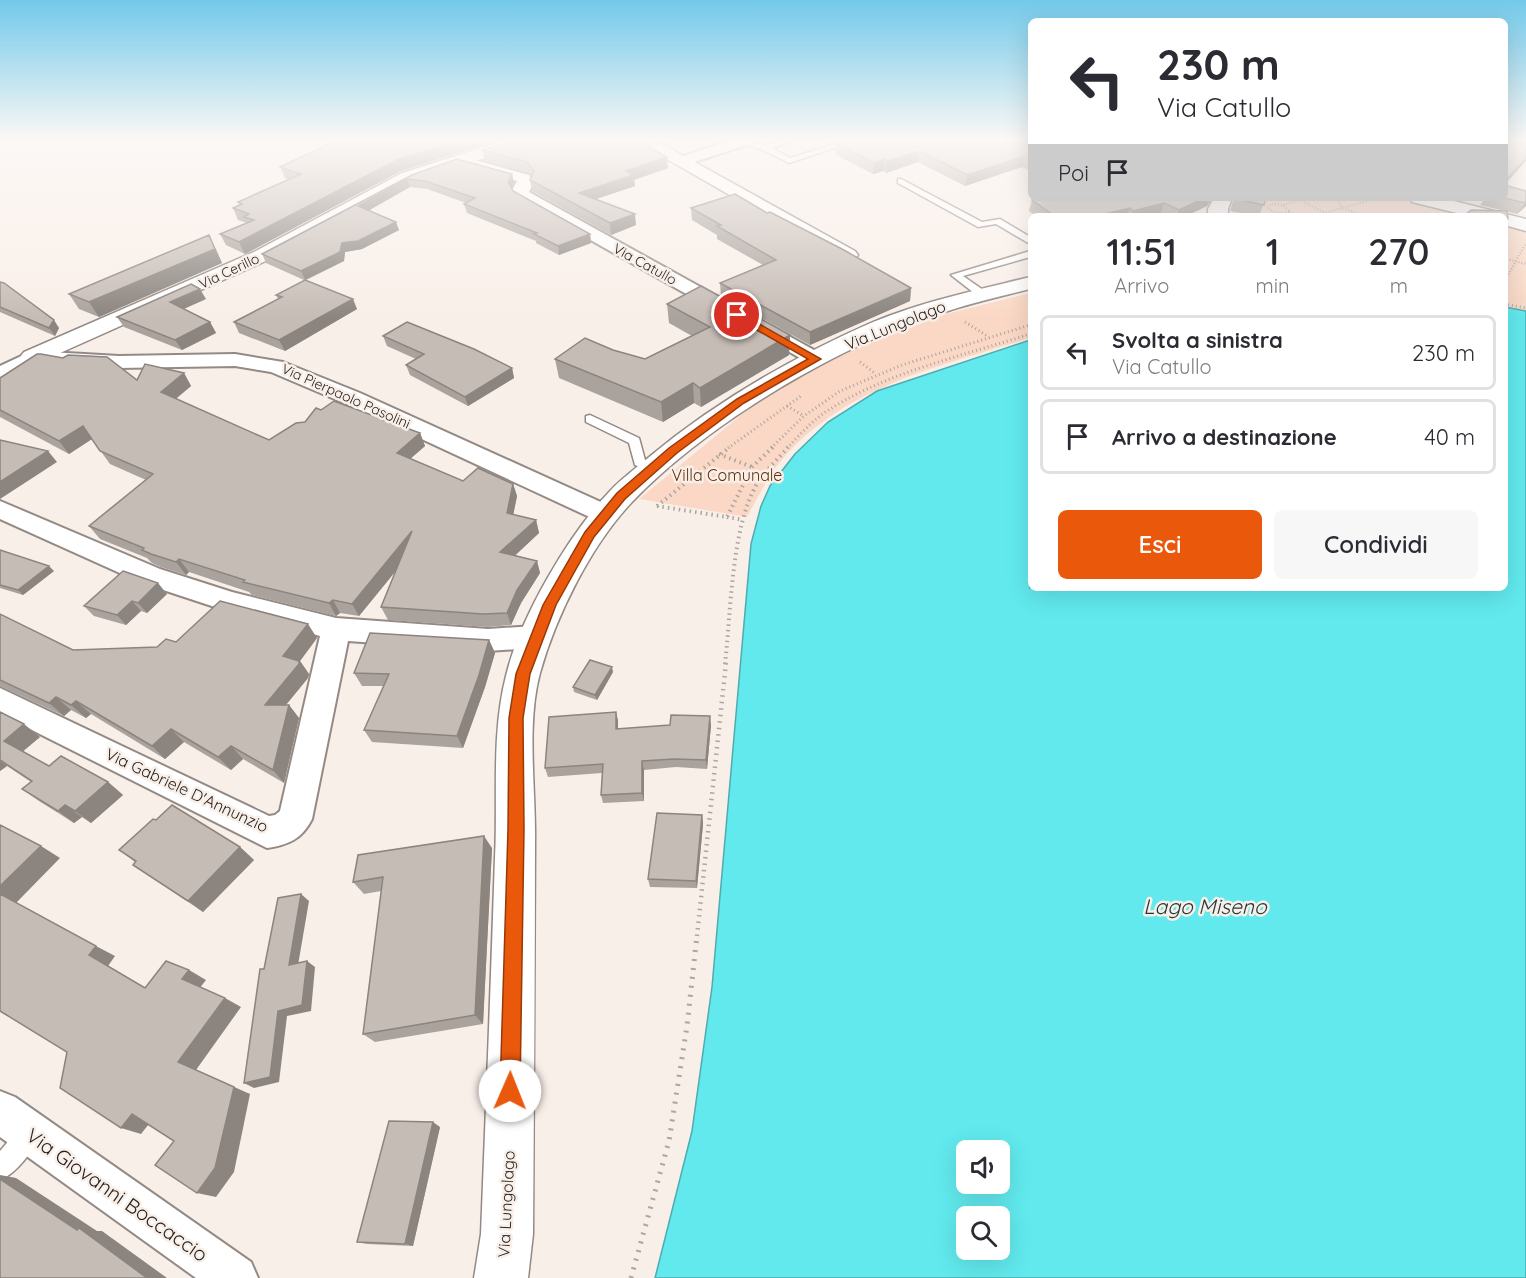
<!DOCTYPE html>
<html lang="it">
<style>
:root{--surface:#fff;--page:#f7f7f7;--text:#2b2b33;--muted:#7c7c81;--line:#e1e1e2;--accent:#ea580c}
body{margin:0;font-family:Quicksand,sans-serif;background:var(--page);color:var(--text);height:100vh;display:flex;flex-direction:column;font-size:22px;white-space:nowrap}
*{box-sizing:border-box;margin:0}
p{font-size:20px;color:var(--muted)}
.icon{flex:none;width:33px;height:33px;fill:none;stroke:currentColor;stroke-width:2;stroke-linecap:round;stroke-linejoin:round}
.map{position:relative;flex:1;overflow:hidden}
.drawer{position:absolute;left:1028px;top:213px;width:480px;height:378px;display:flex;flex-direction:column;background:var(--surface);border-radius:9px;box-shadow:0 6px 24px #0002}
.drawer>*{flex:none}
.top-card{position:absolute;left:1028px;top:18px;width:480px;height:183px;border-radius:9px;box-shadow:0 6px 24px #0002;background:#fff;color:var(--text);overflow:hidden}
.controls{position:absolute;left:956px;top:1140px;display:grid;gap:12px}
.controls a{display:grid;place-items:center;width:54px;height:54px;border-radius:9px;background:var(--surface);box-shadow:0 6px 24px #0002;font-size:30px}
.pin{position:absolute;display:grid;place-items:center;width:51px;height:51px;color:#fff;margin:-26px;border:3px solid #fff;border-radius:50%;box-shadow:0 2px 6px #0007}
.me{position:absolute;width:66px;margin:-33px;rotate:1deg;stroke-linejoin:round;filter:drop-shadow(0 0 4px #0008)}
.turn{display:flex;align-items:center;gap:21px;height:126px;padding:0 30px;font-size:27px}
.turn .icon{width:78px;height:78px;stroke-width:2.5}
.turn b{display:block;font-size:42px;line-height:51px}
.then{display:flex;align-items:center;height:57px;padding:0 30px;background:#0003;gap:12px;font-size:22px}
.eta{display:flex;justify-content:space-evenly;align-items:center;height:102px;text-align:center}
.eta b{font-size:36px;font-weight:600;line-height:42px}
.action{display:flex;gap:12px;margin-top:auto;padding:12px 30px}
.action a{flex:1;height:69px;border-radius:9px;background:var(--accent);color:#fff;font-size:24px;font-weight:600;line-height:69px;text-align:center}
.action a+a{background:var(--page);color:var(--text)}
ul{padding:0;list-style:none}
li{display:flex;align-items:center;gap:18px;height:75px;margin:0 12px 9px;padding:0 18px;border:3px solid var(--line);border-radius:9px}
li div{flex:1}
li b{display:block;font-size:22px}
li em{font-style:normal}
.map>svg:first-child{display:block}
</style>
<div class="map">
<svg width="1526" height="1278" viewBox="0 0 1526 1278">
<rect width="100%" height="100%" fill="#f9efe9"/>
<!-- green -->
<path fill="#fad8c5" d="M1236,198H1397L1470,216H1232Z
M1504,225L1526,231V310L1505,306Z
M1030,293V338C941,366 843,386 780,462C767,478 757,499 747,517L639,499L763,397L850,351L946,314Z"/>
<!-- water -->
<path fill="#61e9ed" stroke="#4eacaf" stroke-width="1.5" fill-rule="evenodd" d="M1505,307L1526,311V1278H655L692,1131L712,987L751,544L761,506L770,486L795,454L828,422L877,391L1030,340V588H1504ZM966,1150H999V1184H966ZM966,1216H999V1250H966Z"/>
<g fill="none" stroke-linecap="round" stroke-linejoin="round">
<defs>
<path id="service" d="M731,139C743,139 757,146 767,145C777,144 786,139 797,139L772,148L790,158L832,145L824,139H834L843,145L789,163L763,150Z
M901,179L982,222L1000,219L1030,237V244L996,224L978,227L898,183V179Z
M1030,251V257L963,276L986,292V296H978L951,275Z
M590,415L639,438L645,460L659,468L657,471L653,472L635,465L629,443L586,422V416Z
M30,1122L38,1125L41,1133C35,1149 16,1174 0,1180V1151L22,1125Z"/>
<path id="minor" d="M735,139H758L756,142L688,164L683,166L675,161L678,158Z
M475,160L529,175L534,183L529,192L823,355L826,359L823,363L816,365L809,363L516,198L512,190L517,181L470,168L467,165L470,162Z
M32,351L119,356L235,354L283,362L360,393L614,508L618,514L614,520L605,523L596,520L344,403L271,372L235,366L119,368L36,363L0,381V366Z
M0,501L160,569L232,592L336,618L488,629L535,626L545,629L549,637L545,645L535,648L488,651L348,641L312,819C302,839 288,845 267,848L0,714V688L269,816L275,815L280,811L320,636L230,612L142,583L0,519Z
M0,1091L15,1097L251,1262L258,1278H196L0,1137Z"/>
<path id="tertiary" d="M509,139H532L530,143L509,152L462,164L414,181L268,260L40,362L32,364L24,362L20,357L24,352L254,252L402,173Z"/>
<path id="secondary" d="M632,139H653L855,251L858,255L855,259L848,261L841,259Z
M1214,198H1232L1228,209V216H1208V209Z
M1410,198H1442L1526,219V231L1504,225V216H1469L1412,202Z
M1030,277V289C1003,296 975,302 948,311C843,342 708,423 632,502C591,545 556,616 540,673C526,725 536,789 535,843C535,974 534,1104 533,1234L528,1278H474L481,1234C486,1108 491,983 495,857C498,798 491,734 506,676C520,617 569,534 610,491C621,479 635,469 648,458C715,402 793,357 873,322C924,301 977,290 1030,277Z"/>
</defs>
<!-- service casing -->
<use href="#service" stroke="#948a85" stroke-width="3"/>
<!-- minor casing -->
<use href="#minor" stroke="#948a85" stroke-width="4"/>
<!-- tertiary casing -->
<use href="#tertiary" stroke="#948a85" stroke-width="3"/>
<!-- secondary casing -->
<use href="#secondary" stroke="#948a85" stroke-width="3"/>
<!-- path-far4 -->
<path stroke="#ada5a0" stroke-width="2" stroke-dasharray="1 2" stroke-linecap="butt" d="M1296,198L1331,216
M1337,198L1342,208L1365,216
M1272,204L1282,205L1290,211C1282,215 1274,213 1267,207Z
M1283,205L1299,200
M1289,212L1299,216
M1314,216L1377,198
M1504,258L1526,264
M1507,277L1526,243"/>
<!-- path-far3 -->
<path stroke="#ada5a0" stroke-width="3" stroke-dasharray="1 3" stroke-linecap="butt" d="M1504,282L1508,275
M1504,304L1526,308
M965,322L989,337
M860,362L876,374
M787,406L804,416
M728,448L801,396
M771,448L804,416L840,391L902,365L1030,325
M787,448C797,438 808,425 820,416C878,374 963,356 1030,334"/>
<!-- path-far2 -->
<path stroke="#ada5a0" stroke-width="4" stroke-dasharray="1.5 4" stroke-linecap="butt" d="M719,454L752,467
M657,506L727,517L752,467L773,447
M657,506L730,447
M727,517L743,520
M725,664C731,613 731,526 758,482C766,470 779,458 788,447"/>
<!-- path-far1 -->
<path stroke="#ada5a0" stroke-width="4.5" stroke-dasharray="1.5 5" stroke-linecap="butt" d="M697,936L726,663"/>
<!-- path -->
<path stroke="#ada5a0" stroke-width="5" stroke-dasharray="2 7" stroke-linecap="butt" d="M631,1278L669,1141L687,1026L697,935"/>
<!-- service -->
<use href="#service" fill="#fff" fill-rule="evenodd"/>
<!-- minor -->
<use href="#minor" fill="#fff" fill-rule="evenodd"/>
<!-- tertiary -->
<use href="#tertiary" fill="#fff" fill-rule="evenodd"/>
<!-- secondary -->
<use href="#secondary" fill="#fff" fill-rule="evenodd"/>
</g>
<!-- wall -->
<path fill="#aaa29d" d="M340,139H501L401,171L245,254L226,245L220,234L247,223L238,220L233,208L240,205L238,202L289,180L285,178L280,167Z
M1030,139V171L1022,167L965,186L918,162L886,173L884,171L873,174L836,155V144Z
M507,143L653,150L668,168L634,180L635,186L596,199L636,225L611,235L532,191L530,180L532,176L530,173L485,161L482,150Z
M412,175L514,182L511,188L513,191L590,234L591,243L559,255L536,243V241L467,213L464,204L466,203L427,189L410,187L368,210L399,230L362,249L345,252L344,261L306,280L357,309L285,351L239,333L234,322L278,299L276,295L304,280L266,263L262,254Z
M1505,185L1526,191V206L1517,214L1480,205L1483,201L1471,198H1504Z
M1036,198H1212L1207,206L1186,216H1162L1160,215L1155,216H1036L1029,211L1032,200Z
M1234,198H1266L1259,216L1230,211Z
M691,208L767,213L911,288L910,301L810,345L721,296L720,283L763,265L717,239V235L692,220Z
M216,249L222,263L99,317L79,309L69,294Z
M0,282L59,328L55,336L0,312Z
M206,299L184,309L210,322L216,333L182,350L124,327L117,317Z
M667,304L790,335L789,355L701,407L694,403L663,422L559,378L555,359L613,350L645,359L692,336L669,323Z
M383,336L512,368L514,378L468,406L410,375L406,365L416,359L387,346Z
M184,373L191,386L176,399L269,440L305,422L321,410L420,433L425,446L410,459L463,481L513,484L517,496L513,515L536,520L539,533L515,555L537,561L540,573L521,603L511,625L488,627L388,620L381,607L396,570L359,616L340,613L336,616L252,595L249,592L189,572L186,575L161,567L152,563L147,558L100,539L89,526L146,480L110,464L92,439L69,454L0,417V378L137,380Z
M0,550L54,571L23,595L0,588Z
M167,594L147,613L141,611L126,625L94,616L84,606Z
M0,614L73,650L157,647L176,642L317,638L300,661L309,674L308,678L286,705H289L299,718L284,783L243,759L231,770L184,742L165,759L91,714L86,718L71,710L64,716L0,686Z
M489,640L495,653L485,687L463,748L372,742L364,730L384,686H362L354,673Z
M613,672L597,700L574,692L573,687Z
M0,712L40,737L23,751L49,766L108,782L123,795L91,823L82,817L74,823L39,801L22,789L31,782L7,766L0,771Z
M618,720V729L711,725L707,769L676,767L644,770V801L603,803L601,795L602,773L548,777L545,768Z
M702,815L703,824L697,888L650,887L648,879Z
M156,820L240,847L254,860L203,912L133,865L135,862L119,850Z
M492,848L483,1024L375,1042L363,1034L381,891L364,894L353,882Z
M440,1127L413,1246L367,1244L357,1242Z"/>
<!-- shaded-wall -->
<path fill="#8b847f" d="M464,139H501L401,171L245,254L239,242L397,160Z
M920,151L918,162L886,173L887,161Z
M1025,156L1022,167L965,186L967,175Z
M667,157L668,168L634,180L635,186L581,204L579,193L626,171Z
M1526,158V161L1504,185V182Z
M885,159L884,171L873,174L874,163Z
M512,174L514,182L510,191L508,182Z
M407,179L410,187L361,215L358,206Z
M1204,198H1212L1207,206L1186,216H1177L1179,210Z
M1526,201V206L1517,214L1525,203Z
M1164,203L1160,215L1155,216H1132L1133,211Z
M1130,208L1127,216H1096L1116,211Z
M635,214L636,225L611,235L610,223Z
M396,222L399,230L362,249L345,252L344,261L305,280L301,271L342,243Z
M590,234L591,243L559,255L558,246Z
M209,235L222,263L99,317L89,302Z
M911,288L910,301L810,345V332Z
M200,289L206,299L176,312L170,302Z
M353,299L357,309L285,351L279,340Z
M54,320L59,328L55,336L49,328Z
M210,322L216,333L182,350L175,340Z
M790,335L789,355L701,407L700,388Z
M512,368L514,378L468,406L465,397Z
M184,373L191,386L169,404L161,392Z
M693,383L694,403L663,422L661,402Z
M83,426L92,439L69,454L59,441Z
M420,433L425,446L402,466L397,453Z
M48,451L57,462L0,499V482Z
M513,484L517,496L511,526L507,513Z
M536,520L539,533L505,565L500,552Z
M412,531L418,544L359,616L352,604Z
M179,559L189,572L186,575L176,562Z
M537,561L540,573L521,603L511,625L507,613L517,590Z
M49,566L54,571L23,595L18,590Z
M158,583L167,594L147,613L138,603Z
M333,600L340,613L336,616L329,603Z
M132,601L141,611L126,625L117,615Z
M308,624L317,638L300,661L309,674L308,678L275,718L265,705L283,656Z
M489,640L495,653L485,687L463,748L457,736Z
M612,667L613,672L597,700L595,695Z
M56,697L71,710L64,716L49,703Z
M76,701L91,714L86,718L71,705Z
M289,705L299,718L284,783L273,770Z
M616,712L618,720V737L616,729Z
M710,716L711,725L707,769L706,760Z
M24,724L40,737L21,753L4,741Z
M171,729L184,742L165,759L152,746Z
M231,746L243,759L231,770L218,757Z
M0,761L7,766L0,771Z
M642,761L644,770V801L642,793Z
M108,782L123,795L91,823L75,811Z
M65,805L82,817L74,823L58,811Z
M702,815L703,824L697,888L696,881Z
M484,836L492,848L483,1024L475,1015Z
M41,846L60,858L16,903L0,894V886Z
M240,847L254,860L203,912L188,901Z
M301,894L309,901L297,971L289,965Z
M96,946L115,956L108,966L163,998L145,988L89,955Z
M307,961L315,967L311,1011L287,1016L279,1082L254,1088L244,1083L278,1011Z
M189,970L206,980L199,989L182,979Z
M225,998L241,1007L196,1070L250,1094L234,1172L216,1197L197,1193L178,1062Z
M132,1114L152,1120L141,1134L121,1128Z
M433,1122L440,1127L413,1246L405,1244Z
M0,1175L16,1178L97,1231H102L167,1278H147L0,1179Z"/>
<!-- building -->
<path fill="#c6bcb6" stroke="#8b847f" stroke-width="1.5" d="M340,139H464L397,160L239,242L220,234L254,220L244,217L249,214L233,208L242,204L238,202L301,174L280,167Z
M517,139H642L652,144L647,146L667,157L626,171L633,175L579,193L635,214L610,223L530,180L534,171L527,162L482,150L507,143Z
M854,139H1030V159L1025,156L967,175L920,151L887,161L885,159L874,163L836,144Z
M1504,139H1526V158L1504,182Z
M457,159L512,174L508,182L513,191L590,234L558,246L534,234L537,233L464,204L475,198L425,181L407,179L358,206L396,222L358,241L342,243L340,252L301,271L262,254L412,175Z
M1504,185L1526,191V201L1525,203L1504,198Z
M735,194L767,213L770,212L842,249L911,288L810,332L720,283L776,260L717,226L721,225L691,208Z
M1036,198H1204L1179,210L1164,203L1133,211L1130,208L1096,216H1055L1032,200Z
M1236,198H1266L1264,205L1235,199Z
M1471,210L1507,211L1508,219L1504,222V216H1464Z
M209,235L215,249L89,302L69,294Z
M305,280L353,299L279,340L234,322L282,297L276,295Z
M0,282L4,283L54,320L49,328L0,307Z
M191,284L200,289L170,302L210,322L175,340L117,317Z
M701,286L790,335L700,388L693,383L661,402L555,359L585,338L613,350L645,359L710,327L667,304Z
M407,322L474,349L512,368L465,397L406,365L424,354L383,336Z
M37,354H41L63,358L68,355L107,357L137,380L145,364L184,373L161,392L269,440L296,423L305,422L316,408L321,410L334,401L420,433L397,453L463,481L478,468L513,484L507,513L536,520L500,552L537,561L517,590L507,613L483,614L381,607L412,531L352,604L333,600L329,603L243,582L245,580L179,559L176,562L151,554L142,550L144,548L89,526L153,474L100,451L83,426L59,441L0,410V378Z
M0,440L48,451L0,482Z
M0,550L49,566L18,590L0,585Z
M123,571L158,583L138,603L132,601L117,615L84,606Z
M220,601L308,624L283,656L299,661V664L265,705H289L273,770L231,746L218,757L171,729L152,746L76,701L71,705L56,697L49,703L0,680V614L73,650L157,647L166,639L176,642Z
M370,633L489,640L479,675L457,736L364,730L389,674L354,673Z
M590,660L612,667L595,695L573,687Z
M0,712L24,724L4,741L49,766L61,756L108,782L75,811L65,805L58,811L22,789L32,781L0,760Z
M616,712V729L670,725L671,715L710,716L706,760L674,759L642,761V793L601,795L603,764L545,768L549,717Z
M172,805L240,847L188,901L133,865L136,861L119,850L153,819L156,820Z
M657,813L702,815L696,881L648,879Z
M0,825L41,846L0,886Z
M484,836L475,1015L363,1034L383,877L353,882L358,855Z
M0,894L96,946L89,955L145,988L166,961L189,970L182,979L225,998L178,1062L234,1087L215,1168L197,1193L155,1165L174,1141L132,1114L121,1128L60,1088L67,1052L0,1011Z
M301,894L289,965L307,961L302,1005L278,1011L270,1077L244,1083L260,969H264L278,898Z
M389,1121L433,1122L405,1244L357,1242Z
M0,1179L77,1230L79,1228L147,1278H0Z"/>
<!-- sky -->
<linearGradient id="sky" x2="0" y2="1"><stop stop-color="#72c9ea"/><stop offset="0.44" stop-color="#fcf8f5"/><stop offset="1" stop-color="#fcf8f5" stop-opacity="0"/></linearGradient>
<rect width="1526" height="318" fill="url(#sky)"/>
<!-- route -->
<path fill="#ea580c" stroke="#983908" stroke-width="1.5" d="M734,313H740L821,359L744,403L677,453L625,499L594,537L556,605L530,674L523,718L524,829L520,1091L517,1098L510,1101L503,1098L500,1091L508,829L509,718L516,674L543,605L585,532L617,493L669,448L737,399L808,359L734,317Z"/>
<g text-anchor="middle" stroke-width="5" stroke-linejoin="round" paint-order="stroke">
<!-- far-street labels -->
<g font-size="14" fill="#231f1d" stroke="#f9efe9">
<text transform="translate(645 264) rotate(29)" y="5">Via Catullo</text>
<text transform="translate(229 271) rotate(-25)" y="5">Via Cerillo</text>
<text transform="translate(346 396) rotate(24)" y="5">Via Pierpaolo Pasolini</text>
</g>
<!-- street labels -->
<g font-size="16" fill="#231f1d" stroke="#f9efe9">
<text transform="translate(895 325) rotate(-22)" y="6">Via Lungolago</text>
<text transform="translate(187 790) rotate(25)" y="6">Via Gabriele D'Annunzio</text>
<text transform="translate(506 1204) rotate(-87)" y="6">Via Lungolago</text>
</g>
<!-- park labels -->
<g font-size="16" fill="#632f09" stroke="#f9efe9">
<text x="727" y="481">Villa Comunale</text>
</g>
<!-- near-street labels -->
<g font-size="20" fill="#231f1d" stroke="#f9efe9">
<text transform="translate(117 1195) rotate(35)" y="7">Via Giovanni Boccaccio</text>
</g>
<!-- near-water labels -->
<g font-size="21" font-style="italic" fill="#1f3738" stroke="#f9efe9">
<text x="1205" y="914">Lago Miseno</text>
</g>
</g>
</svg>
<div class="controls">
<a><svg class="icon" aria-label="sound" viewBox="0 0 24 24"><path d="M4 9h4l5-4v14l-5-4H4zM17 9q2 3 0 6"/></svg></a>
<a><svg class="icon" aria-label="search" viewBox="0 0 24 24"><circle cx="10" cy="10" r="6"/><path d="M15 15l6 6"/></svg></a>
</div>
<div class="pin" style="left:737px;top:315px;background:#d93025"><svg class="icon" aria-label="arrive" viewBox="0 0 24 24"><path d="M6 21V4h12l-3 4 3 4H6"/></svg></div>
<svg class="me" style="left:510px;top:1091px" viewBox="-20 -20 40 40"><circle r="19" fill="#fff"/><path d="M0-13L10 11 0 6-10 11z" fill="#ea580c"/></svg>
<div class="top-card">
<div class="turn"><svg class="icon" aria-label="left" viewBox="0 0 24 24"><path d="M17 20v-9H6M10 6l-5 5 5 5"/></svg><div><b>230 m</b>Via Catullo</div></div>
<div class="then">Poi<svg class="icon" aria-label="arrive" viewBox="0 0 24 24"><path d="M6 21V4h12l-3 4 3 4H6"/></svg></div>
</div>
<section class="drawer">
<div class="eta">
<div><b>11:51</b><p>Arrivo</p></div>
<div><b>1</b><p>min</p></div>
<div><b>270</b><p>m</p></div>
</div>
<ul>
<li><svg class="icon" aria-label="left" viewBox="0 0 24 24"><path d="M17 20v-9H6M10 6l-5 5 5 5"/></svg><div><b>Svolta a sinistra</b><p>Via Catullo</p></div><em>230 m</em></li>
<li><svg class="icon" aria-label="arrive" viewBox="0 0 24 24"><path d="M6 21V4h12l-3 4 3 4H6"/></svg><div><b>Arrivo a destinazione</b></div><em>40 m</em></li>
</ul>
<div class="action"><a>Esci</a><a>Condividi</a></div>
</section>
</div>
